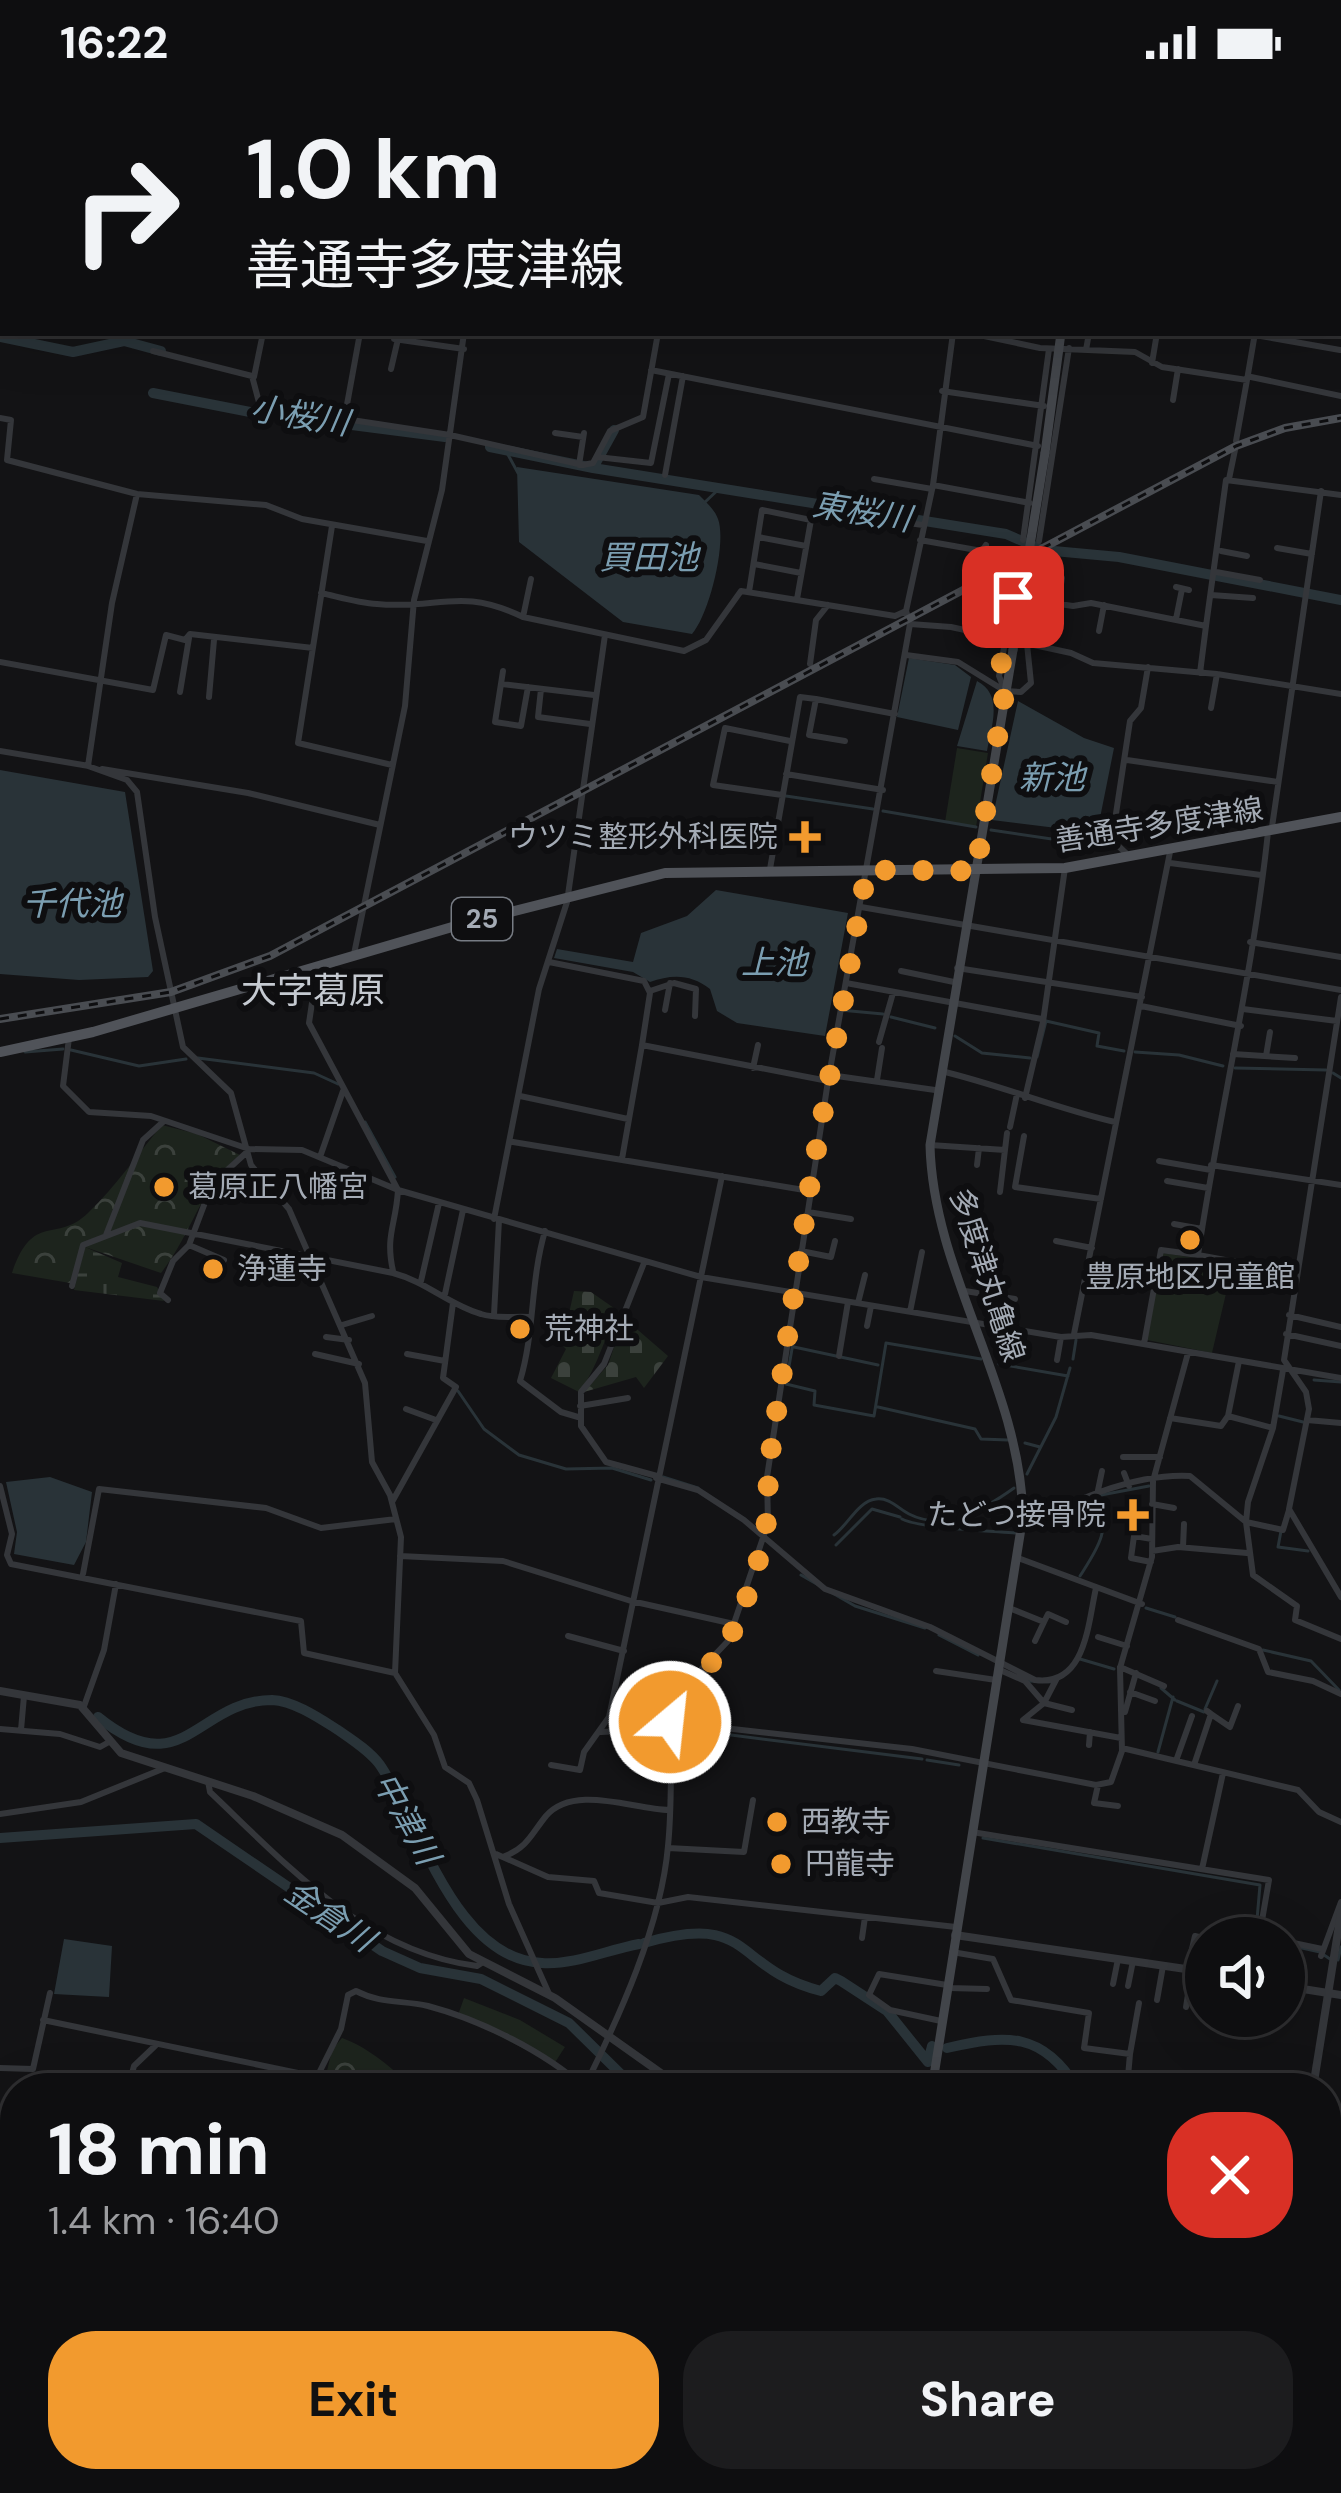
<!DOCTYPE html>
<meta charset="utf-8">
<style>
:root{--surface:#0e0e10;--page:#1c1c1e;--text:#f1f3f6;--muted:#9b9c9f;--line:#2e2e30;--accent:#f29a2e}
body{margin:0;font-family:"DM Sans","Noto Sans JP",sans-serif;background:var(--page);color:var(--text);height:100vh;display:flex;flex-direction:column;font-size:45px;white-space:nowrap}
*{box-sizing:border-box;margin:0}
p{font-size:39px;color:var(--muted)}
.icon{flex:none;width:66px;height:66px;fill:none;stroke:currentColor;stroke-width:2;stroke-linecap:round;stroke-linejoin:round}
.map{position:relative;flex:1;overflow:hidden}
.side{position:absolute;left:0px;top:1989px;width:1341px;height:420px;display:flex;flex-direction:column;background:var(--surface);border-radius:48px 48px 0 0;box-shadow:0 12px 48px #0002,0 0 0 3px var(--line)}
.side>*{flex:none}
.guide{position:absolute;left:0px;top:0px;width:1341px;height:252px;box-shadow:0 12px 48px #0002,0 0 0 3px var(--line);background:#0e0e10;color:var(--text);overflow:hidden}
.controls{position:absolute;left:1185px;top:1833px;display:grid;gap:24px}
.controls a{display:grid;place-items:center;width:120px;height:120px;border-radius:50%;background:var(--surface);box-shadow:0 12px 48px #0002,0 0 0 3px var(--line);font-size:60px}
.pin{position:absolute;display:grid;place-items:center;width:102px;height:102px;color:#fff;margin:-51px;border-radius:24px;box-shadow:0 6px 18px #0006}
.me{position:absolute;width:132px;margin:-66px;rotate:28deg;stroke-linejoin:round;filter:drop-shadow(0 0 9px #0008)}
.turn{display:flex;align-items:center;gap:42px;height:252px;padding:0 48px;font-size:54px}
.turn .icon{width:156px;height:156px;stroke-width:2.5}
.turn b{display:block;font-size:84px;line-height:102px}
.round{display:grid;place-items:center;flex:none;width:126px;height:126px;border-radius:48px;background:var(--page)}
.headline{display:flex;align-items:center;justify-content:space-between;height:204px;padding:0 48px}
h1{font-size:72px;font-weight:800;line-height:90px}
.primary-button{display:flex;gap:24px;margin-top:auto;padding:24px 48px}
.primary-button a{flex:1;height:138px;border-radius:48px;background:var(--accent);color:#111;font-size:48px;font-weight:800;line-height:138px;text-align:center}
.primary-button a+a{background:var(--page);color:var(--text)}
.status{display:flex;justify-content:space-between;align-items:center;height:84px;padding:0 60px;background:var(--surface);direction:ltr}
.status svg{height:33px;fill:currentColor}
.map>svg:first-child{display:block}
</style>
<div class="status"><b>16:22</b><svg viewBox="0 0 49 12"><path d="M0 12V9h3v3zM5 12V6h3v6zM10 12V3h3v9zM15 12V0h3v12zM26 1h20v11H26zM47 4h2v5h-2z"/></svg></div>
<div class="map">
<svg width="1341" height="2409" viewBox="0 0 1341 2409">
<defs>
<pattern id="forest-crowns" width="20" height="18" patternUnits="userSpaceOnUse" patternTransform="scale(3)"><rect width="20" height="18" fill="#1d241d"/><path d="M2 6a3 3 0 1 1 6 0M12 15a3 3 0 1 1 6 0" fill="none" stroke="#3b413c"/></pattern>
<pattern id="wetland-marsh" width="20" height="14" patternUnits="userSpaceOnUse" patternTransform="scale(3)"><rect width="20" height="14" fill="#1d241d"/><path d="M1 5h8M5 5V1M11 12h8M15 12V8" fill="none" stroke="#3b413c"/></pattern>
<pattern id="cemetery-stones" width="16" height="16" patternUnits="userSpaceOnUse" patternTransform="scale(3)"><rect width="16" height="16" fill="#1d241d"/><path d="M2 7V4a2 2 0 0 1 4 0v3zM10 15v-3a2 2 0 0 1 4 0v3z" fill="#3b413c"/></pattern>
</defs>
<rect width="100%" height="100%" fill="#131315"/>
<!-- green -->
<path fill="#1d241d" d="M957,664L988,669L976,743L945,738Z
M1163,1169L1233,1180L1212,1269L1147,1256Z
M464,1914L520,1936L565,1963L554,1980L458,1931Z
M0,2161L15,2167V2394H325L321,2409H0Z"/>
<!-- forest -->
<path fill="url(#forest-crowns)" d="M162,1041L197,1050L240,1071C201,1101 192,1150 161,1189L85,1163L70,1199L12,1189C33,1127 56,1160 88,1129C117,1101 137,1071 162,1041Z
M342,1954C372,1965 391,1985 415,2004H323L332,1966Z"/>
<!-- wetland -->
<path fill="url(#wetland-marsh)" d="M85,1163L122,1179L118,1193L157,1203L164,1217L74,1206Z"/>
<!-- cemetery -->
<path fill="url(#cemetery-stones)" d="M574,1207L591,1208L621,1229C604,1248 600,1281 579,1308L551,1294L566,1265L562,1261Z
M624,1234L668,1272L644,1304L636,1293L584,1308L608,1281Z"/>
<!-- water -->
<path fill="#293338" d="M517,383L699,411C706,418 715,426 718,435C727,459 709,531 692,550L623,538L519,458Z
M909,574L955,581L971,593L958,646L897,633Z
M977,597C1004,611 991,643 987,667L957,662Z
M1018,617L1084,654L1114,664L1097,749L992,736Z
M0,686L125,708L153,887L148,893L79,896L0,890Z
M716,806L848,829L825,952L737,939L717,927L710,905C691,890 672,890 650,898L633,888L554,874L557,865L633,878L641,849L687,832Z
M50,1393L92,1408L86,1458L74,1481L14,1470L17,1448L6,1398Z
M64,1855L112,1862L109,1913L54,1910Z
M0,2205L15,2213V2394H112L109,2409H0Z
M901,2394H1051L1046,2409H899Z"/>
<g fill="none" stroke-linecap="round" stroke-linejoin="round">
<!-- stream -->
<path stroke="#293338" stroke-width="3" d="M506,367L518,389
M704,419L720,404
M786,712L873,725
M883,727L976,743
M991,746L1106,763
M840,926L883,930
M891,933L935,944
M955,952L982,969L1030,974
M71,966L139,982L186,975
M25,968L63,965
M1135,968L1179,971L1223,982
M1037,973L1046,937L1099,949L1097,962L1124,967
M198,974L314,989L338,1000
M1235,984L1326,986
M1333,989L1341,994
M365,1038L395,1093
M793,1259L786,1300L815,1307L814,1321L874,1332L886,1259L981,1275
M794,1263L878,1281
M1073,1275L1076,1256
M999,1280L1068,1292
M1314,1296L1341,1298
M458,1307L484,1345L519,1371L566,1385L612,1384L651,1396
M878,1323L975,1345L981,1355L1008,1356
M1279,1332L1303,1338
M1025,1359L1040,1363
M1027,1390L1056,1333L1070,1284
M663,1393L698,1404
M1101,1411L1149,1402
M902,1435C919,1444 990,1447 1015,1449
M1281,1447L1278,1463L1308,1467
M834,1451C848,1441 858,1417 876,1415C889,1413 899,1425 909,1430C946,1449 986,1424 1014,1404
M836,1461L872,1425L900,1433
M801,1491L855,1522L925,1544
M1080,1492C1096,1467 1113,1444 1097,1414
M1146,1524L1175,1533
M939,1551L978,1571
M1263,1566L1311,1577L1339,1606
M1080,1575L1114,1585
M1029,1597L1054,1598
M1161,1604L1175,1616
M1177,1617L1204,1628
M1205,1625L1217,1597
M731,1651L922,1675
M683,1661L722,1650
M1158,1668L1173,1613
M927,1676L959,1681
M983,1754L1260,1801L1256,1847
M1258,1853L1260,1854
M1284,1860L1320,1868
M1324,1871L1330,1875
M1338,1876L1341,1863
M0,2168L15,2175
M887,2405L889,2394"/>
<!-- river -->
<path stroke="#293338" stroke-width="10" d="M1338,112L1341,113
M0,253L73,268L124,257L161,267
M153,309L250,328L445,353
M490,363L593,384L614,346
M593,384L1006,450L1043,466L1119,473L1341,516
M98,1633C183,1702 197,1616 272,1616C294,1617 319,1634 338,1646C351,1655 370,1667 380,1681C420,1739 454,1875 542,1879C575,1881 607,1866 639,1860
M0,1754L196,1740L382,1867L420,1884L481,1895L569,1939L635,2004
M644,1859C755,1827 731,1884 821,1907L835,1894L841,1897L887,1927L928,1978L932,1962
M947,1964C1007,1950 1043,1948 1077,2004
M1326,2072L1341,2081"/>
<!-- minor -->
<path stroke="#34363a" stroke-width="6" d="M345,0L363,3
M655,0L676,3
M402,3L403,0
M505,3V0
M699,3L700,0
M898,3L899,0
M1295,3L1296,0
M1338,108L1341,109
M0,130L3,131
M1338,160L1341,161
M0,197H3
M970,249L1040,264L1135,268L1162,283L1247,296L1255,249
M1255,251L1340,266
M394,255L464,265
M1086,266L1089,249
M153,267L252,292L260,322L450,351L583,381L593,379L610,347L643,333L658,249
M1152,279L1157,249
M391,285L398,255
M651,286L1038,362
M254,293L263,249
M1251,293L1341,312
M942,307L1044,322
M1173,316L1178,285
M0,334L11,336L7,376L137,410L266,421L302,435L427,457
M344,337L360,249
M555,349L583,353
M1236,357L1247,296
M597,373L651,379L669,290
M579,381L584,349
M665,391L683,292
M874,395L932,405
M1229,395L1235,366
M933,401L1030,419
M137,410L112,519L88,682L127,696L137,708L155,833L183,963L231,1009L251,1081L289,1125L365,1299L372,1378L390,1411L401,1453L395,1589L434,1651L445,1683L469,1699L477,1716L509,1820L550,1912
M901,438L923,441
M332,442L298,659L392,681
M758,453L806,462
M920,456L982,467L986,461
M1023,456L1049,265
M1039,457L1069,264
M1277,464L1312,470
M1221,467L1247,472
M754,480L801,489
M1216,488L1260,496
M1176,503L1189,506
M749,508L762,426L811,436L797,515
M321,509C339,513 358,519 377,520C439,526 459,502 523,533L684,567L706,556L741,507L895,532L906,527
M1211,511L1253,514
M1013,513L1017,486
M1058,519L1062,494
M523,533L531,495
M1176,535L1182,505
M910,540L951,543L1071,569L1093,579L1217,590L1341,610
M1099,547L1104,521
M1023,560L1037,472
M906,571L958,578L1005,607L1021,608L1031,599L1027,560
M0,578L153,606L166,551L185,556L190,550L313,564
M810,580L816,536L828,521
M503,587L495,638L521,642L528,603
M1200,589L1206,542
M502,600L594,611
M541,605L538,633L590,640
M1005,607L999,592L1013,513L1073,522L1091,519L1206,542L1226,396L1341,411
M180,608L189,554
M209,613L214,556
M816,615L895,630
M1211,624L1217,590
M0,667L89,682
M1127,676L1278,698
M102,685L248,709L380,741
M786,690L883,706
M782,711L713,701L725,644L790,657
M1272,743L1321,407
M1268,748C1253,890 1219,1029 1198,1171L1296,1189
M1129,772L1112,756L1130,637L1141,624L1148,583
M1170,779L1261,791
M770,785L800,613L816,615L809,651L845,657
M861,823L1341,906
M1250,858L1341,873
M354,870L405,622L414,516L442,406L464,249
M549,878L644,897L650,909L642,961L828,997
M957,884L1142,913
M317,885L309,939L398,1106C396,1141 385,1151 393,1187
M901,887L954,898
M846,899L1042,935
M650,907L674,899L696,905L695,932
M1341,913L1284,1276L1306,1308L1309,1325L1289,1425L1341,1513
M1141,922L1241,942
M1243,925L1337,937
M665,926L670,899
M69,954L63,1002L89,1028L151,1032L249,1065L302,1066L398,1106L701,1193L1061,1253L1091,1251L1341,1294
M879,958L893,909
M1233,970L1295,974
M1266,972L1270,948
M753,984L758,961
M941,987C1000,1001 1055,1024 1115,1038
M830,991L935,1006
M877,996L882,964
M520,1012L628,1035
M1025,1014L1043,938L1065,784
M1010,1043L1017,1010
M1024,1052L1015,1103L1101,1115
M513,1058L810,1107
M930,1061L1005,1066
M320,1073L343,1007
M622,1075L642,961
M1159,1077L1211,1086
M977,1081L979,1064
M1211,1081L1341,1101
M1167,1097L1208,1104
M1000,1108L1007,1049
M808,1128L851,1135
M494,1135L539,905L567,818L605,551
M1174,1140L1202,1145
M545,1147C530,1198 535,1247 520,1297L561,1328L578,1333
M106,1151L143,1056L164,1037
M1056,1157L1092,1164
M189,1161L224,1176
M801,1167L831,1173L835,1157
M644,1179L604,1280L581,1308V1342L606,1378L657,1392
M421,1197L439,1119
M72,1202L83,1161L140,1139L393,1189C427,1198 449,1221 481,1230C495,1235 514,1232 529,1233
M965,1207L1015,1215
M445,1210L463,1126
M168,1216L160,1209L173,1177L189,1161L212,1100L247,1068
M858,1219L865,1191
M910,1228L922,1168
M494,1231L499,1136
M1289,1231L1341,1243
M342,1241L372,1232
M867,1242L871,1222
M1074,1250L1170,768
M1286,1250L1341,1262
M326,1253L349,1256
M1144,1260L1161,1166L1198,1171
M315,1270L359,1280
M407,1270L445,1277
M839,1272L848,1218
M1057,1276L1061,1253
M1283,1286L1273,1344L1248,1418L1246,1438L1283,1446L1289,1426
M580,1322L628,1314
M406,1325L436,1336
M1228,1332L1273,1344
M1170,1334L1221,1342L1228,1332L1239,1277
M1307,1336L1341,1339
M1123,1373H1160
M1124,1389L1129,1402
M656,1394L698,1406L744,1436L825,1505L930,1543L1035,1596C1086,1603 1088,1539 1096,1504
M0,1402L12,1450L7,1471L11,1480L301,1537L304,1569L395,1589
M1097,1411L1102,1387
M392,1418L456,1303L443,1294L453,1219
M1152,1420L1174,1424
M1022,1443C1070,1418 1133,1389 1190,1392L1246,1438L1253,1491L1297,1522L1295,1536L1341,1555
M1183,1463L1184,1440
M1152,1467L1178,1463L1247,1469
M400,1472L503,1477L631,1517L734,1540
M1018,1474L1142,1520
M1151,1478L1131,1474L1134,1452L1152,1455
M83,1490L99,1405L266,1424L321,1444L396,1435
M1009,1524L1044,1538L1035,1557
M1178,1536L1259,1565L1268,1588L1313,1597L1341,1610
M1044,1538L1048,1530L1066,1538
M568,1552L624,1567
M1098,1553L1127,1562
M1120,1583L1164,1602
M1000,1586L1025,1597L1044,1619L1023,1636L1121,1654
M936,1587L996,1596
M1057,1594L1044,1619L1072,1626
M664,1597L685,1599
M1130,1608L1155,1617
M83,1625L104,1566L116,1500
M1125,1628L1136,1589
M1211,1630L1230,1643L1238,1622
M0,1645L60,1650L100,1663L109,1658
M21,1646L24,1612
M601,1648L669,1645
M675,1657L715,1643L912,1665L1096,1701L1111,1698L1122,1667L1120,1584L1152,1473L1153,1397L1188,1269
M1089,1661L1090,1648
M1122,1664L1298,1706L1319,1728L1341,1738
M1177,1674L1192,1632
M1195,1678L1211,1630L1207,1627
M551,1681L580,1686L584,1668L609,1633L722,1092
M208,1697L210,1708C288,1782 365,1868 477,1882L483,1878
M1098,1701L1094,1719L1118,1722
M0,1730L81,1718L165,1684
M972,1748L1269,1796L1260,1848L1269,1854
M668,1764L744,1768L753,1716
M496,1770L548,1793L594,1797L599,1809L658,1819L688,1813L956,1843
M505,1772C528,1763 532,1749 546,1732C574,1700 632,1725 669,1726
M1202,1785L1223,1689
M862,1854L865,1833
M1284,1857L1322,1865
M952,1868L993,1875L1011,1916L1089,1929L1084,1964L1130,1970L1127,2004
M1321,1872L1341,1818
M1187,1886L1195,1852L1206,1855
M1113,1900L1118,1875
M1128,1902L1133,1877
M949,1904L987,1905
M1157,1916L1163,1882
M1186,1923L1192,1886
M43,1936L317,1993L341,1945L348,1911L356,1907C381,1920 402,1916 428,1922C481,1936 545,1968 585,2004
M941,1937L890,1926L869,1911L879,1890L947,1901
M1130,1970L1139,1919
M0,1984L33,1985L50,1909
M128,2004L134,1982L156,1961
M584,2004C619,1933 661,1842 668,1762C673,1713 670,1664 671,1617L728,1557L768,1439L767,1393L828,997L910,540L906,527L933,401L953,249
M0,2086L15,2088
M0,2155L15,2161
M1326,2175L1341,2183
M1326,2269L1341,2222
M634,2394L640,2409
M670,2394L753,2409
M1065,2394L1074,2409
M1192,2394L1247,2402
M355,2405L375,2409
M326,2409L328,2394
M461,2409L464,2394
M557,2409L559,2394"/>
<!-- tertiary -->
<path stroke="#34363a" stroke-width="8" d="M0,1607L80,1621L121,1669L253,1712L342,1751L415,1804L469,1870L555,1914L682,2004
M955,1851L1206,1888
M1284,1902L1341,1911
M888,2004L940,1994L994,2004
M1313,2004L1341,1829
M1326,2117L1341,2120
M311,2394L320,2409
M1246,2409L1248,2394"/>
<!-- secondary -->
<path stroke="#42454a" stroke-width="9" d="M1171,0L1186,3
M1099,3L1100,0
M1338,37H1341
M1045,369L1061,249
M932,2004L1023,1432C1020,1302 933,1190 930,1061L1013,566
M878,2409L880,2394"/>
<!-- primary -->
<path stroke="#505359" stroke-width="10" d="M0,968L93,948L459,841L665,789L1065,784L1341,733"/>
<defs>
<path id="rail" d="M0,935L171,908L270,872L1236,362L1285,344L1341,334"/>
</defs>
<!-- rail casing -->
<use href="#rail" stroke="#494c51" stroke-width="8"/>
<!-- rail -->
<use href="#rail" stroke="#0e0e10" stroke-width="3" stroke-dasharray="9" stroke-linecap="butt"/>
<!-- secondary-bridge -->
<path stroke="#42454a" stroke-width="9" d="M1013,566L1045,369"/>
</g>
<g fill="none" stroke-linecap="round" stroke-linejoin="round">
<!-- route -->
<path stroke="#f29a2e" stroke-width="21" stroke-dasharray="0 37.8" d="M670,1638C674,1588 709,1595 728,1557C749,1517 775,1437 767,1393L809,1107L867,786L976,787L1005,607L999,592L1013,513"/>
</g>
<!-- markers -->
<g fill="#f29a2e" stroke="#0e0e10" stroke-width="4.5">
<path d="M799 735h12v12h12v12h-12v12h-12v-12h-12v-12h12z"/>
<circle cx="164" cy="1103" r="12"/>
<circle cx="1190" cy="1156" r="12"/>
<circle cx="213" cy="1185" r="12"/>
<circle cx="520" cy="1245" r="12"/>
<path d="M1127 1413h12v12h12v12h-12v12h-12v-12h-12v-12h12z"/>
<circle cx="777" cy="1738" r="12"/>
<circle cx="781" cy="1780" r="12"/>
</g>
<g text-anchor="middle" stroke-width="12" stroke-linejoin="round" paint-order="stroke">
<!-- shield labels -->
<rect fill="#0e0e10" stroke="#777c84" stroke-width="3" x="452" y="814" width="60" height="42" rx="9"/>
<g font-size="27" font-weight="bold" fill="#a4abb5">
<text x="482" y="844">25</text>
</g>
<!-- street labels -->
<g font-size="30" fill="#a4abb5" stroke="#0e0e10">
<text transform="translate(1159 741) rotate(-9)" y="10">善通寺多度津線</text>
<text transform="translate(987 1191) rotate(72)" y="10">多度津丸亀線</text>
</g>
<!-- poi labels -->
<g font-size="30" fill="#a4abb5" stroke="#0e0e10" text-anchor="start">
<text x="778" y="763" text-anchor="end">ウツミ整形外科医院</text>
<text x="188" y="1113">葛原正八幡宮</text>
<text x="237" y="1195">浄蓮寺</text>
<text x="1190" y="1203" text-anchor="middle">豊原地区児童館</text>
<text x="544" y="1255">荒神社</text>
<text x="1106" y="1441" text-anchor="end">たどつ接骨院</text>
<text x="801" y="1748">西教寺</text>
<text x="805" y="1790">円龍寺</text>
</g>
<!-- water labels -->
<g font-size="33" font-style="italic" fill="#7b9eb1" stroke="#0e0e10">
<text transform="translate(300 331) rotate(9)" y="12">小桜川</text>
<text transform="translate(862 427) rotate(9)" y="12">東桜川</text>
<text x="649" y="485">買田池</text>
<text x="1052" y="705">新池</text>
<text x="72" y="831">千代池</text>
<text x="774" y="890">上池</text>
<text transform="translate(407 1734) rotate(61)" y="12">中津川</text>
<text transform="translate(330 1831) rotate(34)" y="12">金倉川</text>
</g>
<!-- quarter labels -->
<g font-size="36" fill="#c5cad1" stroke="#0e0e10">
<text x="313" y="919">大字葛原</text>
</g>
</g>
</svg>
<div class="controls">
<a><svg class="icon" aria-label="sound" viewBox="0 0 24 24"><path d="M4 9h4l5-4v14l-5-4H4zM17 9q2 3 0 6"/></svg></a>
</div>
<div class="pin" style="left:1013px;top:513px;background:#d93025"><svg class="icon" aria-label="arrive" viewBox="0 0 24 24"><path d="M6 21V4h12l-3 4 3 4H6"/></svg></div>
<svg class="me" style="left:670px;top:1638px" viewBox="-20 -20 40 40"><circle r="17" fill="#f29a2e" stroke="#fff" stroke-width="3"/><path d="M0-11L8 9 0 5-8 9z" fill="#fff"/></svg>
<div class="guide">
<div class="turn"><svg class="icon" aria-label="right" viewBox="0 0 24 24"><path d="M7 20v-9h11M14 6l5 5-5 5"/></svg><div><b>1.0 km</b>善通寺多度津線</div></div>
</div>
<section class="side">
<div class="headline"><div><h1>18 min</h1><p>1.4 km · 16:40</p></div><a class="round" style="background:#d93025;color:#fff"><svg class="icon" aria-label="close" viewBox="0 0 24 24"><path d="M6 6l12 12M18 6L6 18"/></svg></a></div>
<div class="primary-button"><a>Exit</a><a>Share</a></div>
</section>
</div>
